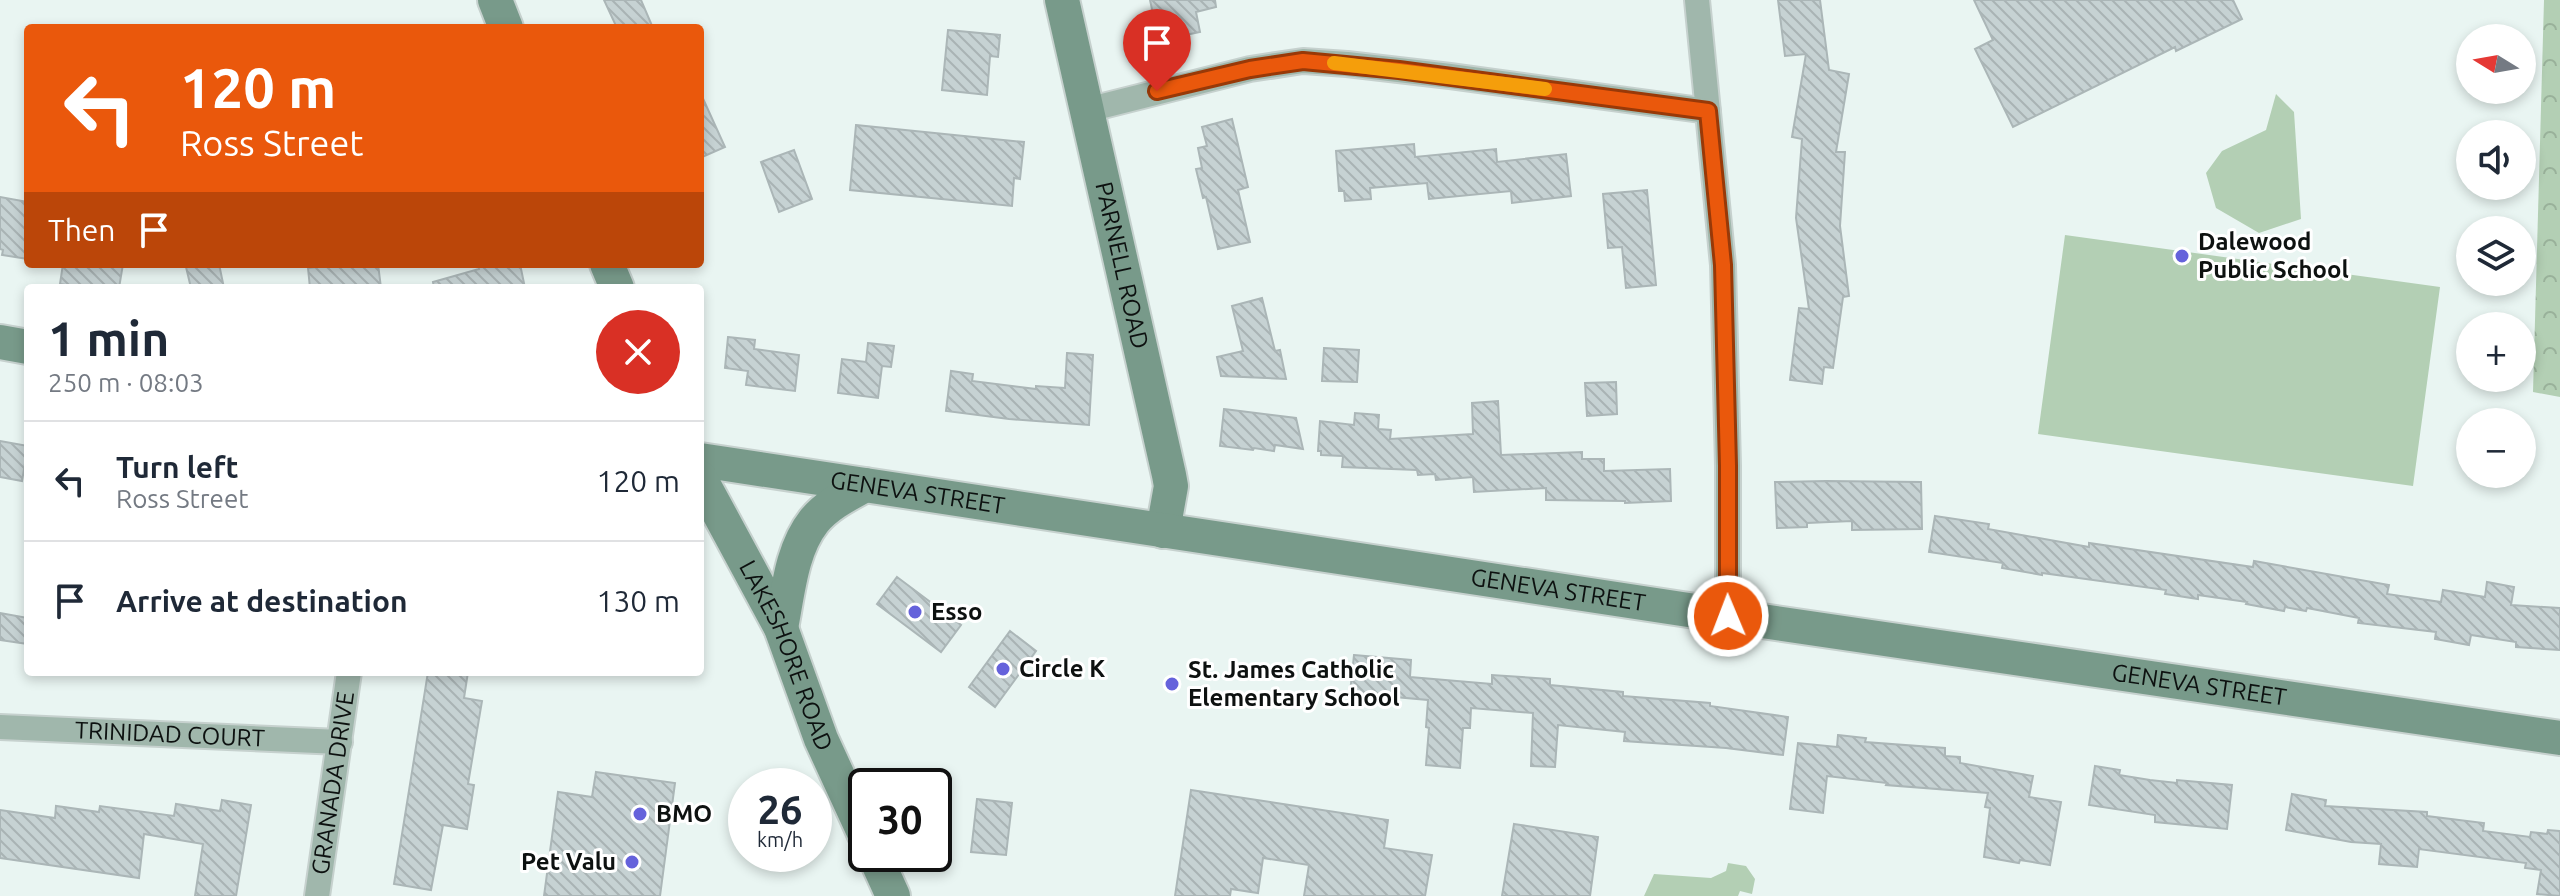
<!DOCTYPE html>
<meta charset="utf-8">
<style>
:root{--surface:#fff;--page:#f2f2f3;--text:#1f2937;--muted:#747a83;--line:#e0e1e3}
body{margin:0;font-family:Ubuntu,sans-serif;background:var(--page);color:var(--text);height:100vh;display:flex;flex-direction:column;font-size:30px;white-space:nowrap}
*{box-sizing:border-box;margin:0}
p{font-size:26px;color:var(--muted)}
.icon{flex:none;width:44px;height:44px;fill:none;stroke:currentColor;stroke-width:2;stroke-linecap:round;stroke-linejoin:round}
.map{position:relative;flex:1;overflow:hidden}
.side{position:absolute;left:24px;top:284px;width:680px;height:392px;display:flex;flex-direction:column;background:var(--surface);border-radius:8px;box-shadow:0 4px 12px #0003}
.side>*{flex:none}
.banner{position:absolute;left:24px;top:24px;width:680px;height:244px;border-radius:8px;box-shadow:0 4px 12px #0003;background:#ea580c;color:#fff;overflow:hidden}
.needle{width:52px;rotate:281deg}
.controls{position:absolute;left:2456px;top:24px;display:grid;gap:16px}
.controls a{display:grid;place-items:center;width:80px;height:80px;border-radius:50%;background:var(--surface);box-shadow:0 4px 12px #0003;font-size:40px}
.speed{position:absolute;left:728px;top:768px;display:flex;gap:16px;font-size:40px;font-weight:700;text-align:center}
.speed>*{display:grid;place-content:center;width:104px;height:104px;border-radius:50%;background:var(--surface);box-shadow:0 4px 12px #0003;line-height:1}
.speed small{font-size:20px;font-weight:400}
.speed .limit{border:4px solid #111;border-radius:12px;background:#fff;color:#111}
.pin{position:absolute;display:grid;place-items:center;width:68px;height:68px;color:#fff;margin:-82px -34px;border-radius:50% 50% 50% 0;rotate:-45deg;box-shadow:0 0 8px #0007}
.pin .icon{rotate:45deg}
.me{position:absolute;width:88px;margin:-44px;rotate:359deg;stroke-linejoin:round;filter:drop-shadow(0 0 6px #0008)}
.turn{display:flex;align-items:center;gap:28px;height:168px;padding:0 24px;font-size:36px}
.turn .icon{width:104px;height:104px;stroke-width:2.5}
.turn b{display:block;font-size:56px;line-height:68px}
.then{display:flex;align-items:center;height:76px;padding:0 24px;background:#0003;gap:16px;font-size:30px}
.round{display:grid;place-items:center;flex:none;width:84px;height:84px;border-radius:42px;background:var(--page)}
.head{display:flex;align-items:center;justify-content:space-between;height:136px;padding:0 24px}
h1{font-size:48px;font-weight:700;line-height:60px}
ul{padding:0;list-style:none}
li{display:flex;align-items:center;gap:24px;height:120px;padding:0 24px;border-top:2px solid var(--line)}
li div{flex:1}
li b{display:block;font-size:30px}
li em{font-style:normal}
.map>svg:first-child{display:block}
</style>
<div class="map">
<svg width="2560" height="896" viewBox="0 0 2560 896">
<defs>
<pattern id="park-crowns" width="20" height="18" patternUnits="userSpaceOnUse" patternTransform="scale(2)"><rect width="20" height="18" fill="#b3cfb4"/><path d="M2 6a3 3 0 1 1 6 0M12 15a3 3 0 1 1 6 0" fill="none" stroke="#99b19a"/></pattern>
<pattern id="building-back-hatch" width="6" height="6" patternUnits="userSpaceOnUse" patternTransform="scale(2)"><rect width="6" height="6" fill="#c6d2d3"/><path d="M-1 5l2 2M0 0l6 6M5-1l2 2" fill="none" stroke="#a9b3b4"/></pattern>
</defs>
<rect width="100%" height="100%" fill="#e9f5f2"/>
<!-- park -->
<path fill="url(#park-crowns)" d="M2544,0H2560V397L2533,392Z"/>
<!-- garden -->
<path fill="#b3cfb4" d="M2276,94L2294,112L2301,219L2259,233L2216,208L2206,173L2222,151L2266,130Z
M2065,235L2440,287L2413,486L2038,434Z
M1728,863L1746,866L1755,879L1752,894L1740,891L1738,896H1644L1654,874L1711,878L1726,871Z"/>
<!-- building -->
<path fill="url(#building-back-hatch)" stroke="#abb6b7" stroke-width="2" d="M604,0H641L653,28H617Z
M1150,0H1215L1216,7L1196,12L1200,32L1166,39L1162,21L1155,23Z
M1778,0H1820L1829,70L1849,74L1836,152H1845L1840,226L1849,296L1843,297L1833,368L1824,367L1822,384L1790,380L1799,308L1809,309L1796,218L1802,139L1792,137L1806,54L1785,56Z
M1974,0H2233L2242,19L2176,51L2175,47L2013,127L1975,49L1993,40Z
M948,30L1000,35L998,57L990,56L987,95L942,90Z
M700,92L725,147L700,158Z
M1232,119L1248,187L1238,190L1250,242L1218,249L1206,197L1203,198L1196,169L1202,168L1198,148L1207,146L1202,127Z
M856,125L1024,142L1020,179L1014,178L1012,206L850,190Z
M1414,144L1415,157L1496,149L1497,162L1566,154L1571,196L1512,203L1511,191L1429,199L1427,183L1370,188L1371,199L1345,201L1344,191H1339L1336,151Z
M794,150L812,199L779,212L761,162Z
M1647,190L1656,285L1626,288L1622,247L1608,248L1603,194Z
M0,197L28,202V259L2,255L3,250L0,249Z
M63,264H123L119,288H84L60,284Z
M200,264H219L224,288H191L186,267Z
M344,264H378L381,288H310L308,268Z
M478,264H520L525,288H434L433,282L479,269Z
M1262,298L1275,351L1280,350L1286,379L1221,376L1217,357L1243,351L1232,306Z
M728,337L755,340L754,349L799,355L795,391L746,385L748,371L725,368Z
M868,343L894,346L891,367L882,366L878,398L838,393L842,359L866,362Z
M1324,348L1359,350L1357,382L1322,381Z
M1067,353L1093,355L1089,425L1009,419L946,411L951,371L973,374L972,381L1036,389V386L1065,388Z
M1616,382L1617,414L1587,416L1585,383Z
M1498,401L1501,455L1582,452V459H1604V471L1670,469L1671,501L1625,503V501L1546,500V488L1474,492L1473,477L1436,480L1435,474L1418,475L1417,470L1342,467L1343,456L1321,455V451H1318L1320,421L1354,425L1355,413L1379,415L1378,429L1391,430L1390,439L1473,434L1472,403Z
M1224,409L1296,418L1303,449L1275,445L1274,451L1254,448L1253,450L1220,446Z
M0,441L28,446L22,481L0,477Z
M1826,481L1921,482L1922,529L1852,530V521L1807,523V527L1777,528L1775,482Z
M1935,516L1989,524L1988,529L2089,547V543L2253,567L2254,561L2389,585L2387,594L2441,602L2443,590L2485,597L2487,582L2514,587L2511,605L2560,608V650L2516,647V642L2471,635L2469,645L2435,639L2436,632L2358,623L2359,618L2307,608L2306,611L2285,607L2284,611L2246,604L2247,602L2198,595V599L2165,594L2166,590L2064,576L2042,573V575L2002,568L2003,563L1929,552Z
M897,577L961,625L941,652L877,604Z
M0,613L28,618V644L0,640Z
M1010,631L1036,651L995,707L969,687Z
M1354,655L1411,660L1410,677L1492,684V675L1550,679V685L1623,692V696L1710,703V706L1788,717L1783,755L1726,748L1624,741L1625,732L1558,725L1555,767L1531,766L1533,713L1471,708L1470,728H1463L1460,768L1426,765L1429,728L1426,727L1428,700L1350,693Z
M428,672H468L464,698L482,701L468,784L474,785L467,829L443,825L431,890L394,884Z
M1838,735L1866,738L1865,742L1945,748V756L1960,757V763L2033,776L2029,797L2061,802L2050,865L2020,860L2019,863L1984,857L1990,808L1985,807L1988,793L1886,785L1887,783L1827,776L1823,813L1790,809L1798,743L1837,747Z
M2095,766L2120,770L2119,775L2150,780L2177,783V780L2232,785L2227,829L2155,822V815L2089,805Z
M596,772L675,783L660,896H544L558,792L592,797Z
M1191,790L1388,820L1384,848L1432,855L1425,896H1304L1309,865L1263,858L1258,893L1231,889L1230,896H1175Z
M2292,794L2326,800L2325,806L2427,812V816L2484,823L2483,831L2530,837L2531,832L2547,834L2548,830L2560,831V896L2537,894L2541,870L2525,868L2526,863L2419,849L2417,867L2379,864L2381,844L2351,842L2286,830Z
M977,799L1012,803L1006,855L971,852Z
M222,800L251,805L236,896H195L203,844L144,834L139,878L0,858V810L55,818L56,806L99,812L100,806L174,816L176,804L220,811Z
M1514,824L1598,837L1590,896H1502Z"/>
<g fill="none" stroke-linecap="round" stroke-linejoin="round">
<defs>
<g id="street">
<path d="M1697,0L1723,265L1728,466V616"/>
<path d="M1087,110L1250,69L1303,61L1347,64L1450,76L1708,111"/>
<path id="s1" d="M0,727L340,742"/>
<path id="s2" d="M317,896L349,672"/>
</g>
<g id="secondary">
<path d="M495,0L506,28"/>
<path id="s3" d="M1062,0L1169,475L1171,486L1163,531"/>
<path d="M607,264L617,288"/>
<path d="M0,342L28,347"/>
<path id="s4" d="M700,460L1728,616L2560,738"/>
<path id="s5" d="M700,478L781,628L821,739L866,837"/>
<path d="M781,628C788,593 791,550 814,521C827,505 847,495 865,485"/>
<path d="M874,854L893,896"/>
</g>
</defs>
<!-- street casing -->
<use href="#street" stroke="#c6d1ce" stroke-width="28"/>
<!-- secondary casing -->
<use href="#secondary" stroke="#c6d1ce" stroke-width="38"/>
<!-- street -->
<use href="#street" stroke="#a0b7ac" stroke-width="24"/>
<!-- secondary -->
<use href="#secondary" stroke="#789a8a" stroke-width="34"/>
</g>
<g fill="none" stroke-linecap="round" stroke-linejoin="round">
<defs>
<path id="route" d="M1157,91L1250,69L1303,61L1399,70L1708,111L1723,265L1728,466V616"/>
</defs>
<!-- route casing -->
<use href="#route" stroke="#983908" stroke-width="20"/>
<!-- route -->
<use href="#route" stroke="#ea580c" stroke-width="14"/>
<!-- slow -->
<path stroke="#f59e0b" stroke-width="14" d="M1334,63L1545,89"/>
</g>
<!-- markers -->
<g fill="#6562db" stroke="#fff" stroke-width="3">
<circle cx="2182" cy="256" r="8"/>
<circle cx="915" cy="612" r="8"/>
<circle cx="1003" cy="669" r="8"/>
<circle cx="1172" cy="684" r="8"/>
<circle cx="640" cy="814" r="8"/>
<circle cx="632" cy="862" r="8"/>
</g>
<g text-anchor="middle" stroke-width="6" stroke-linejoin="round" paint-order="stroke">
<!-- poi labels -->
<g font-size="24" font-weight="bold" fill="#0d1110" stroke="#fff" text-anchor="start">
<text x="2198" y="250">Dalewood<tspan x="2198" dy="28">Public School</tspan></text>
<text x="931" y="620">Esso</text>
<text x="1019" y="677">Circle K</text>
<text x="1188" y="678">St. James Catholic<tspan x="1188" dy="28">Elementary School</tspan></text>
<text x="656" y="822">BMO</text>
<text x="616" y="870" text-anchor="end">Pet Valu</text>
</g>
<!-- street labels -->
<g font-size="24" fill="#0d1110" stroke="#fff">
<text dy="8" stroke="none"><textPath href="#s3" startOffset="272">PARNELL ROAD</textPath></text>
<text dy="8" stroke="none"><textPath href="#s4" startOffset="220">GENEVA STREET</textPath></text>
<text dy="8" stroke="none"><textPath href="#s4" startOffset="868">GENEVA STREET</textPath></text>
<text dy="8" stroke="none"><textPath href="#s5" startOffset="198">LAKESHORE ROAD</textPath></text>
<text dy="8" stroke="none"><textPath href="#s4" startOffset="1516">GENEVA STREET</textPath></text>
<text dy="8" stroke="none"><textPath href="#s1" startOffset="170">TRINIDAD COURT</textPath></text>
<text dy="8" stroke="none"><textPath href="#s2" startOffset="114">GRANADA DRIVE</textPath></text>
</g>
</g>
</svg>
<div class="controls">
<a><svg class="needle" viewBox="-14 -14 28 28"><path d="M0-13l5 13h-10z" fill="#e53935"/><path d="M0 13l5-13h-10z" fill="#747a83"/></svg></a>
<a><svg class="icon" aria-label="sound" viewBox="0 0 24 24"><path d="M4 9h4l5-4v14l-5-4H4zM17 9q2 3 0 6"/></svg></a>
<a><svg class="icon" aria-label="layers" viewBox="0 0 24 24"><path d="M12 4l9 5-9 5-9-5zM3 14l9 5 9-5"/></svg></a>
<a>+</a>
<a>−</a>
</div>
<div class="speed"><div>26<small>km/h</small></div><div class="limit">30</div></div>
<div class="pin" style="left:1157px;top:91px;background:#d93025"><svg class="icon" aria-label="arrive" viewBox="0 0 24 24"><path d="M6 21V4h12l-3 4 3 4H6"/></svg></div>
<svg class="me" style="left:1728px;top:616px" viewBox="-20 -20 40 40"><circle r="17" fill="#ea580c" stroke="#fff" stroke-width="3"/><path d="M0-11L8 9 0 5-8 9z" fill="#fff"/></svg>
<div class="banner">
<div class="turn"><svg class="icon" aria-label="left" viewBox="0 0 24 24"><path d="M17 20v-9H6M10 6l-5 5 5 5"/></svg><div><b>120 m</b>Ross Street</div></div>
<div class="then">Then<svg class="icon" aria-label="arrive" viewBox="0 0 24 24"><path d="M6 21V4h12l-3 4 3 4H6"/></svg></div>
</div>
<section class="side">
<div class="head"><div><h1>1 min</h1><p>250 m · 08:03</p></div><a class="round" style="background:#d93025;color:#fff"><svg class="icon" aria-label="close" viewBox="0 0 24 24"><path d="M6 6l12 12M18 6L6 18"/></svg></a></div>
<ul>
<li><svg class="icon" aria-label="left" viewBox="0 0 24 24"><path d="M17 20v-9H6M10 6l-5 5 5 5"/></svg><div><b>Turn left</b><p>Ross Street</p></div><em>120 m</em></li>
<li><svg class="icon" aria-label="arrive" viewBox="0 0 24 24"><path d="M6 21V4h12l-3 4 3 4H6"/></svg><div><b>Arrive at destination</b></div><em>130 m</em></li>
</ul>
</section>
</div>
